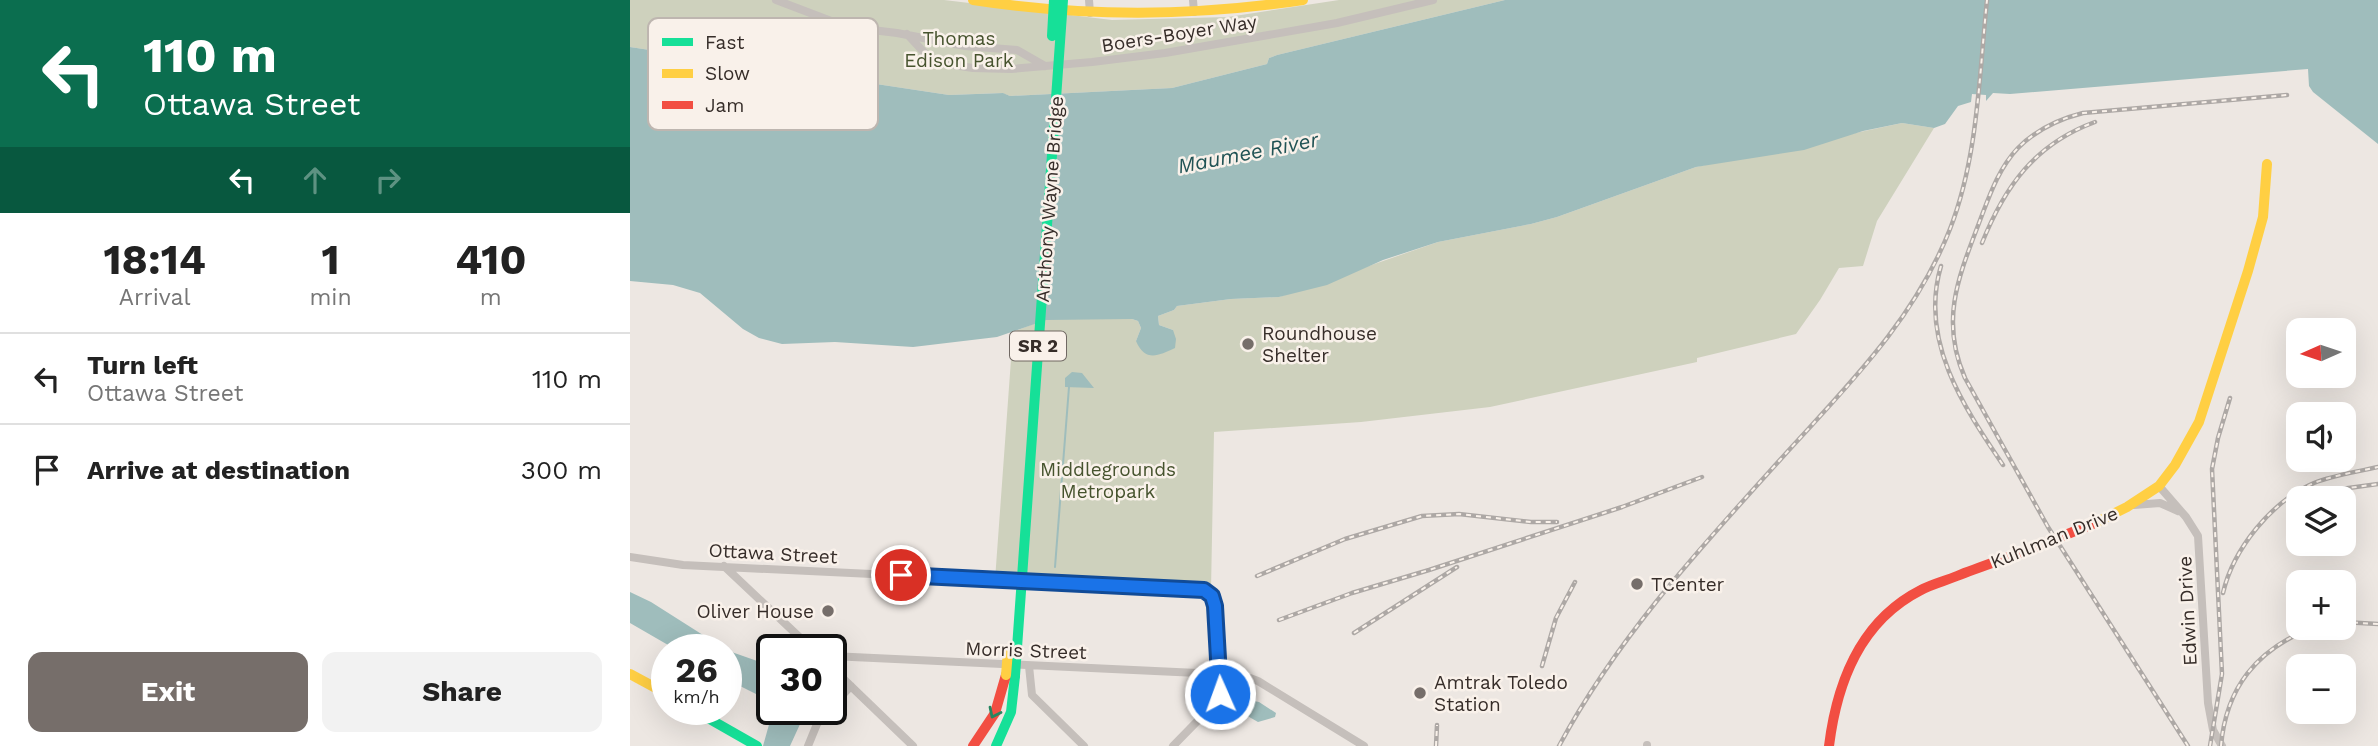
<!DOCTYPE html>
<meta charset="utf-8">
<style>
:root{--surface:#fff;--page:#f2f2f2;--text:#222;--muted:#767676;--line:#e0e0e0;--accent:#766e6a}
body{margin:0;font-family:"Work Sans",sans-serif;background:var(--page);color:var(--text);height:100vh;display:flex;flex-direction:column;font-size:26px;white-space:nowrap}
*{box-sizing:border-box;margin:0}
p{font-size:23px;color:var(--muted)}
.icon{flex:none;width:38px;height:38px;fill:none;stroke:currentColor;stroke-width:2;stroke-linecap:round;stroke-linejoin:round}
.map{position:relative;flex:1;overflow:hidden}
.drawer{display:flex;flex-direction:column;background:var(--surface);width:630px}
.drawer>*{flex:none}
.top-card{background:#0b6e4f;color:#fff;overflow:hidden}
.needle{width:46px;rotate:267deg}
.controls{position:absolute;left:1656px;top:318px;display:grid;gap:14px}
.controls a{display:grid;place-items:center;width:70px;height:70px;border-radius:14px;background:var(--surface);box-shadow:0 7px 28px #0002;font-size:35px}
.speed{position:absolute;left:21px;top:634px;display:flex;gap:14px;font-size:35px;font-weight:700;text-align:center}
.speed>*{display:grid;place-content:center;width:91px;height:91px;border-radius:50%;background:var(--surface);box-shadow:0 7px 28px #0002;line-height:1}
.speed small{font-size:18px;font-weight:400}
.speed .limit{border:4px solid #111;border-radius:10px;background:#fff;color:#111}
.pin{position:absolute;display:grid;place-items:center;width:60px;height:60px;color:#fff;margin:-30px;border:4px solid #fff;border-radius:50%;box-shadow:0 2px 7px #0007}
.me{position:absolute;width:77px;margin:-38px;rotate:358deg;stroke-linejoin:round;filter:drop-shadow(0 0 5px #0008)}
.turn{display:flex;align-items:center;gap:24px;height:147px;padding:0 28px;font-size:32px}
.turn .icon{width:91px;height:91px;stroke-width:2.5}
.turn b{display:block;font-size:49px;line-height:60px}
.lanes{display:flex;align-items:center;height:66px;padding:0 28px;background:#0003;justify-content:center;gap:35px;direction:ltr}
.lanes .off{opacity:.35}
.eta{display:flex;justify-content:space-evenly;align-items:center;height:119px;text-align:center}
.eta b{font-size:42px;font-weight:700;line-height:49px}
.button{display:flex;gap:14px;margin-top:auto;padding:14px 28px}
.button a{flex:1;height:80px;border-radius:14px;background:var(--accent);color:#fff;font-size:28px;font-weight:700;line-height:80px;text-align:center}
.button a+a{background:var(--page);color:var(--text)}
ul{padding:0;list-style:none}
li{display:flex;align-items:center;gap:21px;height:91px;padding:0 28px;border-top:2px solid var(--line)}
li div{flex:1}
li b{display:block;font-size:26px}
li em{font-style:normal}
main{display:flex;flex:1;min-height:0}
.map>svg:first-child{display:block}
</style>
<main>
<section class="drawer">
<div class="top-card">
<div class="turn"><svg class="icon" aria-label="left" viewBox="0 0 24 24"><path d="M17 20v-9H6M10 6l-5 5 5 5"/></svg><div><b>110 m</b>Ottawa Street</div></div>
<div class="lanes"><svg class="icon" aria-label="left" viewBox="0 0 24 24"><path d="M17 20v-9H6M10 6l-5 5 5 5"/></svg><svg class="icon off" aria-label="ahead" viewBox="0 0 24 24"><path d="M12 20V5M6 11l6-6 6 6"/></svg><svg class="icon off" aria-label="right" viewBox="0 0 24 24"><path d="M7 20v-9h11M14 6l5 5-5 5"/></svg></div>
</div>
<div class="eta">
<div><b>18:14</b><p>Arrival</p></div>
<div><b>1</b><p>min</p></div>
<div><b>410</b><p>m</p></div>
</div>
<ul>
<li><svg class="icon" aria-label="left" viewBox="0 0 24 24"><path d="M17 20v-9H6M10 6l-5 5 5 5"/></svg><div><b>Turn left</b><p>Ottawa Street</p></div><em>110 m</em></li>
<li><svg class="icon" aria-label="arrive" viewBox="0 0 24 24"><path d="M6 21V4h12l-3 4 3 4H6"/></svg><div><b>Arrive at destination</b></div><em>300 m</em></li>
</ul>
<div class="button"><a>Exit</a><a>Share</a></div>
</section>
<div class="map">
<svg width="1748" height="746" viewBox="0 0 1748 746">
<rect width="100%" height="100%" fill="#ede7e2"/>
<!-- green -->
<path fill="#ced1bd" d="M0,0H314L482,20L598,17L709,0H875L647,55L639,58L637,64L542,88L380,96L372,93L319,95L0,47Z
M1272,123L1304,128L1247,221L1233,266L1209,268L1190,300L1166,334L1067,358V362L860,407L731,422L584,432L581,590L365,580L383,332L416,319H502L508,321L511,328L506,341L543,330L529,325L528,316L544,310L547,306L601,299L649,297L808,242L901,224L927,217L1066,167Z"/>
<!-- water -->
<path fill="#9fbdbc" d="M875,0H1748V144L1683,92L1679,86L1678,69L1380,94L1363,93L1356,101V95L1342,94L1341,102L1328,106L1315,124L1304,128L1272,123L1233,131L1174,150L1066,167L927,217L901,224L808,242L753,260L697,285L649,297L601,299L547,306L544,310L528,316L529,325L543,330L546,339L545,348C528,356 515,362 506,341L511,328L508,321L502,319L416,320L367,337L283,347L205,342L152,344L129,338L113,329L70,293L43,285L0,281V47L319,95L373,93L380,96L542,88L637,64L639,58L647,55Z
M442,372L452,373L464,388L435,387V378Z
M0,592L21,602L95,649H45L0,623Z
M96,650L130,662L142,670V709H171V722L160,746H133L140,721L137,702L128,695L96,679Z
M614,699L629,702L646,713L645,717L628,722L607,710V707Z"/>
<g fill="none" stroke-linecap="round" stroke-linejoin="round">
<!-- stream -->
<path stroke="#9fbdbc" stroke-width="2" d="M425,567L439,387"/>
<!-- street -->
<path stroke="#c5bfbb" stroke-width="8" d="M146,0L217,27L267,33L335,46L387,50L415,66
M459,0L460,13
M563,0L564,12
M277,34L303,62L343,68L381,69L462,62L535,53L707,23L803,0
M1529,486L1556,517L1568,536L1578,703L1583,730L1592,746
M1504,505L1530,503L1548,511
M0,557L53,565L574,590L582,596L585,606L590,694L585,703L543,746
M94,566L182,649
M201,656L589,674L620,678L628,681L734,746
M399,666L402,695L454,746
M201,667L283,746
M201,707L221,686
M178,746L187,724L199,709
M1017,746V745"/>
<!-- fast -->
<path stroke="#16e098" stroke-width="10" d="M62,709L127,746
M366,746L381,712L385,676"/>
<!-- slow -->
<path stroke="#ffcf43" stroke-width="10" d="M343,0C454,17 562,17 673,0
M1465,523L1497,507L1529,486L1545,465L1569,422L1618,271L1633,217L1637,164
M0,674L37,694"/>
<!-- jam -->
<path stroke="#f24e42" stroke-width="10" d="M343,746L365,713L376,675
M1199,746C1207,682 1230,621 1291,590C1302,584 1315,581 1327,576C1350,567 1374,559 1398,550"/>
<defs>
<path id="rail" d="M1352,243C1375,186 1405,144 1465,122
M1311,266C1289,340 1333,406 1373,465
M1682,493L1748,484
M627,576L715,539L792,516L829,514L901,522H927
M1593,593C1603,549 1642,501 1684,483C1704,475 1727,472 1748,467
M649,620L722,593L799,570L992,507L1072,477
M1713,622L1748,624
M724,633L827,567
M912,666L926,618L945,582
M806,746L807,725
M929,746C989,634 1075,543 1159,450C1222,381 1285,318 1320,229C1348,157 1349,77 1357,0
M1558,746L1418,527L1335,378C1310,321 1328,278 1349,223C1359,197 1368,169 1388,148C1406,130 1429,119 1453,113L1657,95
M1580,746L1592,674L1582,469L1588,438L1600,398
M1591,746C1596,687 1627,650 1681,628"/>
</defs>
<!-- rail casing -->
<use href="#rail" stroke="#ada8a5" stroke-width="4.5"/>
<!-- rail -->
<use href="#rail" stroke="#f9f1ea" stroke-width="2" stroke-dasharray="5" stroke-linecap="butt"/>
<!-- fast-bridge -->
<path stroke="#16e098" stroke-width="10" d="M422,36L424,0
M385,676L433,0"/>
<!-- slow-bridge -->
<path stroke="#ffcf43" stroke-width="10" d="M376,675L378,651"/>
<!-- jam-bridge -->
<path stroke="#f24e42" stroke-width="10" d="M1398,550L1465,523"/>
</g>
<!-- one-way arrows -->
<defs><path id="oneway-chevron" d="M-2-3.5L2.5 0L-2 3.5" fill="none" stroke-width="1.6" stroke-linecap="round" stroke-linejoin="round" transform="scale(1.75)"/></defs>
<use stroke="#268660" href="#oneway-chevron" transform="translate(364 713) rotate(116)"/>
<g fill="none" stroke-linecap="round" stroke-linejoin="round">
<defs>
<path id="route" d="M271,575L574,590L582,596L585,606L590,694"/>
</defs>
<!-- route casing -->
<use href="#route" stroke="#114b97" stroke-width="18"/>
<!-- route -->
<use href="#route" stroke="#1a73e8" stroke-width="12"/>
</g>
<!-- markers -->
<g fill="#766e6a" stroke="#f9f1ea" stroke-width="2.5">
<circle cx="618" cy="344" r="7"/>
<circle cx="1007" cy="584" r="7"/>
<circle cx="198" cy="611" r="7"/>
<circle cx="790" cy="693" r="7"/>
</g>
<g text-anchor="middle" stroke-width="5" stroke-linejoin="round" paint-order="stroke">
<!-- shield labels -->
<rect fill="#f9f1ea" stroke="#706863" stroke-width="2" x="380" y="331.5" width="56" height="29" rx="5"/>
<g font-size="18" font-weight="bold" fill="#362d29">
<text x="408" y="352">SR 2</text>
</g>
<!-- street labels -->
<g font-size="19" fill="#362d29" stroke="#f9f1ea">
<text transform="translate(549 33) rotate(-9)" y="7">Boers-Boyer Way</text>
<text transform="translate(419 199) rotate(-86)" y="7">Anthony Wayne Bridge</text>
<text transform="translate(1424 537) rotate(-22)" y="7">Kuhlman Drive</text>
<text transform="translate(143 553) rotate(3)" y="7">Ottawa Street</text>
<text transform="translate(1557 611) rotate(-93)" y="7">Edwin Drive</text>
<text transform="translate(396 650) rotate(2)" y="7">Morris Street</text>
</g>
<!-- park labels -->
<g font-size="19" fill="#46532e" stroke="#f9f1ea">
<text x="329" y="45">Thomas<tspan x="329" dy="22">Edison Park</tspan></text>
<text x="478" y="476">Middlegrounds<tspan x="478" dy="22">Metropark</tspan></text>
</g>
<!-- poi labels -->
<g font-size="19" fill="#362d29" stroke="#f9f1ea" text-anchor="start">
<text x="632" y="340">Roundhouse<tspan x="632" dy="22">Shelter</tspan></text>
<text x="1021" y="591">TCenter</text>
<text x="184" y="618" text-anchor="end">Oliver House</text>
<text x="804" y="689">Amtrak Toledo<tspan x="804" dy="22">Station</tspan></text>
</g>
<!-- water labels -->
<g font-size="21" font-style="italic" fill="#215355" stroke="#f9f1ea">
<text transform="translate(618 153) rotate(-11)" y="7">Maumee River</text>
</g>
</g>
<!-- legend -->
<rect x="18" y="18" width="230" height="112" rx="10" fill="#f9f1ea" stroke="#beb6b0" stroke-width="2"/>
<rect x="32" y="38" width="31" height="8" fill="#16e098"/>
<rect x="32" y="69" width="31" height="9" fill="#ffcf43"/>
<rect x="32" y="101" width="31" height="8" fill="#f24e42"/>
<g font-size="19" fill="#362d29">
<text x="75" y="49">Fast</text>
<text x="75" y="80">Slow</text>
<text x="75" y="112">Jam</text>
</g>
</svg>
<div class="controls">
<a><svg class="needle" viewBox="-14 -14 28 28"><path d="M0-13l5 13h-10z" fill="#e53935"/><path d="M0 13l5-13h-10z" fill="#767676"/></svg></a>
<a><svg class="icon" aria-label="sound" viewBox="0 0 24 24"><path d="M4 9h4l5-4v14l-5-4H4zM17 9q2 3 0 6"/></svg></a>
<a><svg class="icon" aria-label="layers" viewBox="0 0 24 24"><path d="M12 4l9 5-9 5-9-5zM3 14l9 5 9-5"/></svg></a>
<a>+</a>
<a>−</a>
</div>
<div class="speed"><div>26<small>km/h</small></div><div class="limit">30</div></div>
<div class="pin" style="left:271px;top:575px;background:#d93025"><svg class="icon" aria-label="arrive" viewBox="0 0 24 24"><path d="M6 21V4h12l-3 4 3 4H6"/></svg></div>
<svg class="me" style="left:590px;top:694px" viewBox="-20 -20 40 40"><circle r="17" fill="#1a73e8" stroke="#fff" stroke-width="3"/><path d="M0-11L8 9 0 5-8 9z" fill="#fff"/></svg>
</div>
</main>
